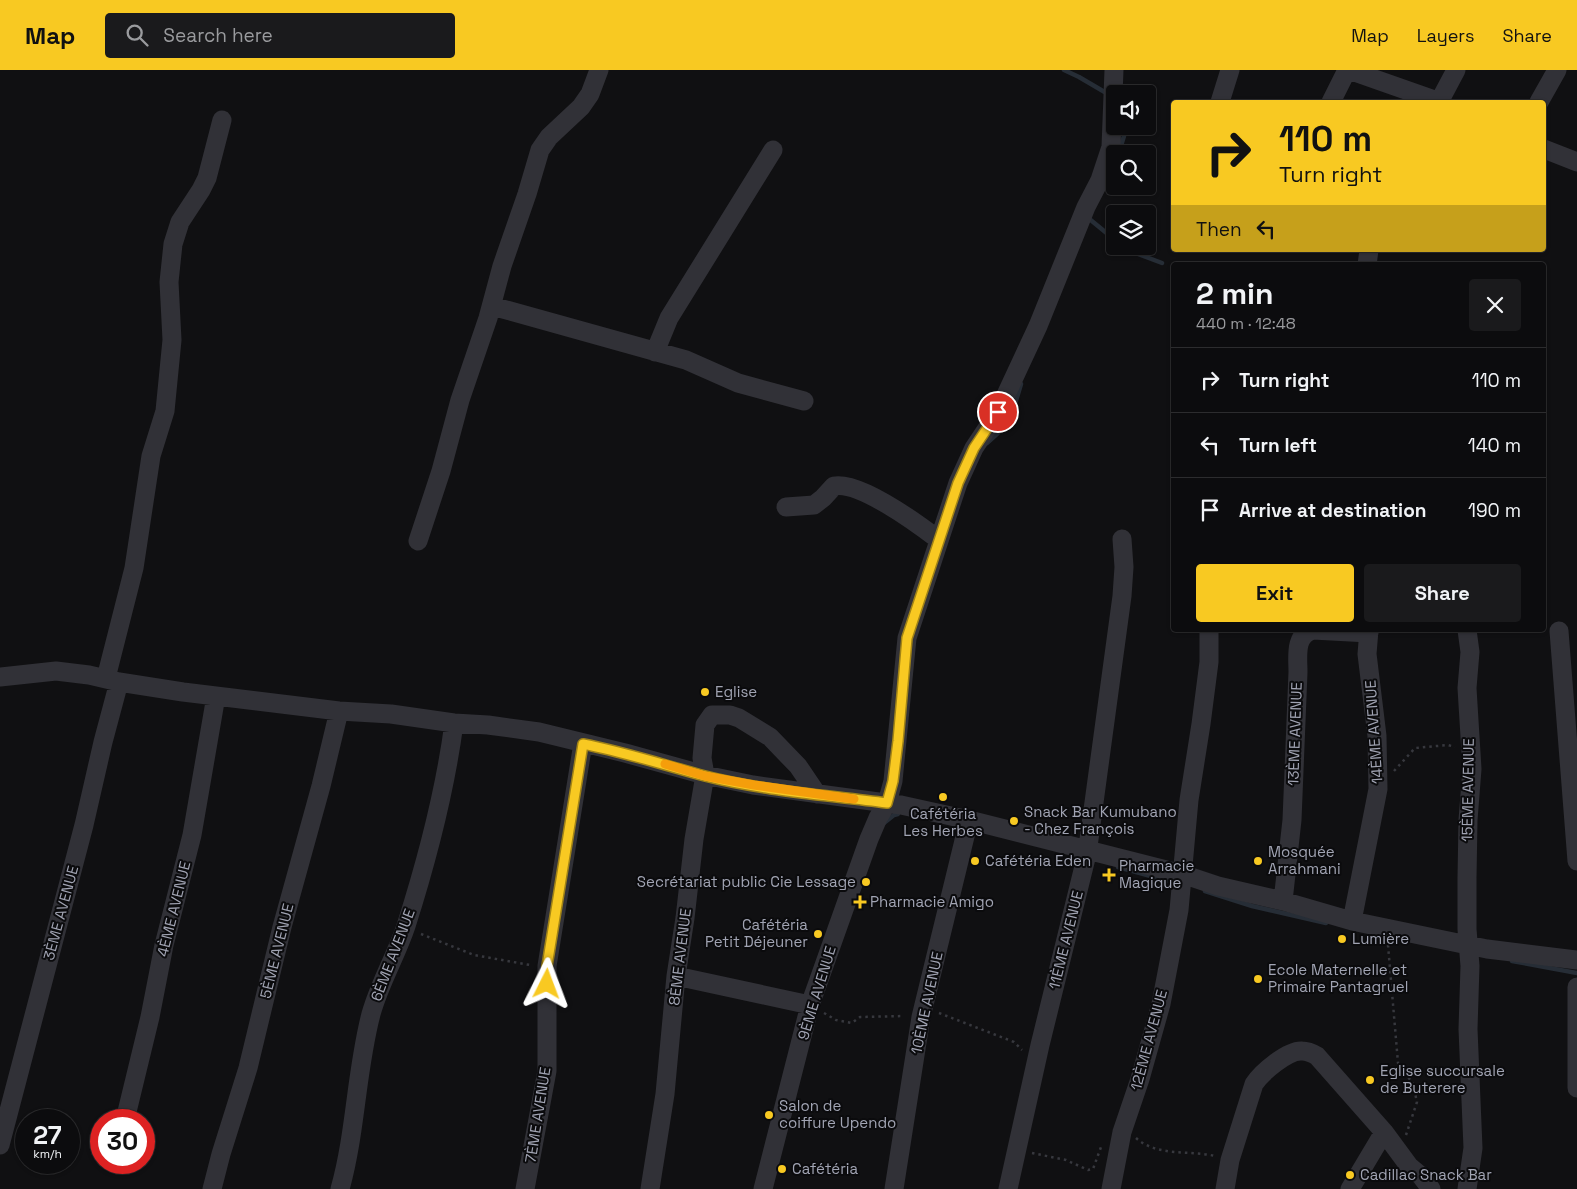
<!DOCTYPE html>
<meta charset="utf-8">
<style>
:root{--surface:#0c0c0e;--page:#1a1a1c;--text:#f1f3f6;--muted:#9a9b9e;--line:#2c2c2e;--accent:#f8c922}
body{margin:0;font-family:"Space Grotesk",sans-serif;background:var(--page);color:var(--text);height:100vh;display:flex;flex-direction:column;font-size:19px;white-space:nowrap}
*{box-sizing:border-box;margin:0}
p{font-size:16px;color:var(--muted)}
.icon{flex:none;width:28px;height:28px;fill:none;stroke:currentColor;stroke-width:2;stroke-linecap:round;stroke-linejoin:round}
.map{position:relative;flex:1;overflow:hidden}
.side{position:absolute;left:1171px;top:192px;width:375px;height:370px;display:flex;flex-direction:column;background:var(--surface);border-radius:5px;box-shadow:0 1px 4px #0004,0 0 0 1px var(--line)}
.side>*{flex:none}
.hud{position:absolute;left:1171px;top:30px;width:375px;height:152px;border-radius:5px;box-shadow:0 1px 4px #0004,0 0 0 1px var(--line);background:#f8c922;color:#111;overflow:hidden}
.buttons{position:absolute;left:1106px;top:15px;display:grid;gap:10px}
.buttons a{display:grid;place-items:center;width:50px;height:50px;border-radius:5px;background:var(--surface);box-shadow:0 1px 4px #0004,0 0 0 1px var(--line);font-size:25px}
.speed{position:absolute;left:15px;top:1039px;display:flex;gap:10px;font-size:25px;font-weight:700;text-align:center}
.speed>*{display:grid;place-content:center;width:65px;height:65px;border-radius:50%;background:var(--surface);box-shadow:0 1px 4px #0004,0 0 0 1px var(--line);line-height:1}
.speed small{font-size:12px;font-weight:400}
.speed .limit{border:8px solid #d22;background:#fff;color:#111}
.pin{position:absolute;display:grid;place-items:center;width:42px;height:42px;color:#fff;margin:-21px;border:2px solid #fff;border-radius:50%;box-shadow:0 1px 5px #0007}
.me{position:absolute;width:55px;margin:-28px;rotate:3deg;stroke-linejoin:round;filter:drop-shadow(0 0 4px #0008)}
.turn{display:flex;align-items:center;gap:18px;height:105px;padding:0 25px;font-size:22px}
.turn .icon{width:65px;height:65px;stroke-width:2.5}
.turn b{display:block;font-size:35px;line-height:42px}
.then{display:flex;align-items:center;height:48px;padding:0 25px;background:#0003;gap:10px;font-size:19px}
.round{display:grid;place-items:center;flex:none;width:52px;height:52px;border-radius:5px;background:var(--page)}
.head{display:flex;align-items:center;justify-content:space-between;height:85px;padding:0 25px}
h1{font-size:30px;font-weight:700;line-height:38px}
.action{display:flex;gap:10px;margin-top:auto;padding:10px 25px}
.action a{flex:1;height:58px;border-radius:5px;background:var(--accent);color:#111;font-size:20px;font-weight:700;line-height:58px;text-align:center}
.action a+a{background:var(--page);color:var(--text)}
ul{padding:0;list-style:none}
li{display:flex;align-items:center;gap:15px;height:65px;padding:0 25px;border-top:1px solid var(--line)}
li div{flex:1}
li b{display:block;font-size:19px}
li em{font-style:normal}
header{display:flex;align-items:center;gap:30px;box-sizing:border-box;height:70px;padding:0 25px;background:var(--accent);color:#111}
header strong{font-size:24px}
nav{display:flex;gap:28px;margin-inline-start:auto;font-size:18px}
.search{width:350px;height:45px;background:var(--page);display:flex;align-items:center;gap:12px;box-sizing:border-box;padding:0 18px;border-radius:5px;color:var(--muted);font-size:19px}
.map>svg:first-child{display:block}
</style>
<header>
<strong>Map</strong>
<div class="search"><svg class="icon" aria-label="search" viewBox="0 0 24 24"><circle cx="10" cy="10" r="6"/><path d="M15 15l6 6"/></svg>Search here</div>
<nav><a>Map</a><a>Layers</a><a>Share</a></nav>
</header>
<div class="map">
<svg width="1577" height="1119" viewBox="0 0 1577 1119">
<rect width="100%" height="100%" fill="#101012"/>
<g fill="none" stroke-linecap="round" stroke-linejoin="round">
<!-- stream -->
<path stroke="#262d36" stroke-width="4.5" d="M1064,0L1079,7L1108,24
M1119,82L1124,66V56
M1087,147L1115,170
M1124,176L1138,184L1162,193
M987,373L998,363L1012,344L1021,314
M884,753L894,745L898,744L900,739
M1118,797L1176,813
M1205,821L1252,836L1326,853
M1512,891L1577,903"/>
<!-- path -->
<path stroke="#37383e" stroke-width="2.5" stroke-dasharray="2.5 4" stroke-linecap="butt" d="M1394,701L1415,678L1448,675L1455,677
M421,864L474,885L530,895
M1388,875L1398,993L1413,1014L1417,1032L1406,1065
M824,943L836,950L852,953L860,947L904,946
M939,943L1014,972L1022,980
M1136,1068C1157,1087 1190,1080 1215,1086
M1032,1083L1066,1090L1088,1100L1093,1099L1101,1077"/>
<!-- minor -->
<path stroke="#313137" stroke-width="19" d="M1349,0L1440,32
M1220,32L1230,0
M1331,32L1347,0
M1439,32L1456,0
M1539,32L1557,0
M1544,79L1577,92
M1367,195L1369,180
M492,236L686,290L738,313L804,331
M655,282L669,248L773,80
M786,437L814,435L823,428L834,416C860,411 918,454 939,470
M418,471L441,401L460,330L488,248L502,196L527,124L540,80L549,67L581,37L590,24L599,0
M1559,561L1577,791
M0,607L56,601L89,605L119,612L183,622L339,641L391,644L454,653L488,655L539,662L625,683L705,705L753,715L901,735L969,750L1182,804L1218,816L1283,831L1352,851L1487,879L1577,890
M106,608L134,498L151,386L165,341L172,270L169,212L173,174L180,152L201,120L207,108L222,50
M1283,831L1292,750L1298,602C1298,587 1294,565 1313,560L1369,563
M1352,851L1378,719L1377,666L1367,584L1369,560
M676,906L810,935
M1577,917V1018
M125,1050L150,947L164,875L192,765L216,626
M0,1075L84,755L103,672L119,612
M212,1119L221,1084L248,998L282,857L321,716L339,641
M340,1119C356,1062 356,1001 371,944C380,912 396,886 406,856C427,790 445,722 454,653
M525,1119L547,1001V896L583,673
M650,1119L665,1024L676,906L685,848L694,769L705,705L702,688L705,655L712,645H730L739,648L770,667L798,696L817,724
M763,1119L810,935L869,769L878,748L887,733L893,711L907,568L958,413L974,378L998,342L1038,256L1086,137L1100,110L1111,77L1114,0
M894,1119L921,947L969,750
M1008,1119L1040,975L1087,784L1122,526L1124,497L1122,469
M1111,1119L1122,1062L1140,1009L1161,934L1179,840L1189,730L1201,654L1209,592V560
M1225,1119L1230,1090L1254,1014C1262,1002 1288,980 1302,981C1308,981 1312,983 1317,986L1384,1062
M1350,1119L1384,1062L1409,1096L1421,1106L1431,1119
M1467,1119L1473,1078L1468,959L1470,896L1467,859V808L1468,750L1472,699L1467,618L1470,582L1467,560"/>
</g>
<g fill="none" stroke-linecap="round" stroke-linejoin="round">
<defs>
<path id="route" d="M547,914V896L583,674C624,682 664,695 705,706C764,721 827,725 887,733L893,711L898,671L907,568L958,413L974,378L998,342"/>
</defs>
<!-- route casing -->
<use href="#route" stroke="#a18316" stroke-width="12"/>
<!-- route -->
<use href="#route" stroke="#f8c922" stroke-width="9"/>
<!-- slow -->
<path stroke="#f59e0b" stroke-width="9" d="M665,694L705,706L754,715L854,729"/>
</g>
<!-- markers -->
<g fill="#f8c922" stroke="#0b0b0d" stroke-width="2">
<circle cx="705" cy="622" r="5"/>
<circle cx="943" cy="727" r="5"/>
<circle cx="1014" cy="751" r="5"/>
<circle cx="975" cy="791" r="5"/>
<circle cx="1258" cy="791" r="5"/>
<path d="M1106.5 797.5h5v5h5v5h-5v5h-5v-5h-5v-5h5z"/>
<circle cx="866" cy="812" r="5"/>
<path d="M857.5 824.5h5v5h5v5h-5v5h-5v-5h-5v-5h5z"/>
<circle cx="818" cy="864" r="5"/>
<circle cx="1342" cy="869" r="5"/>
<circle cx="1258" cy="909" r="5"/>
<circle cx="1370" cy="1010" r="5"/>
<circle cx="769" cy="1045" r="5"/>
<circle cx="782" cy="1099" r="5"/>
<circle cx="1350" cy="1105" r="5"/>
</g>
<g text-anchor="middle" stroke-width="4" stroke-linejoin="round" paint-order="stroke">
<!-- poi labels -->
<g font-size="15" fill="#a1a4b3" stroke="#0b0b0d" text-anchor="start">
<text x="715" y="627">Eglise</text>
<text x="1024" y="747">Snack Bar Kumubano<tspan x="1024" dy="17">- Chez François</tspan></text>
<text x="943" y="749" text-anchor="middle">Cafétéria<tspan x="943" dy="17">Les Herbes</tspan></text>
<text x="1268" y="787">Mosquée<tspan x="1268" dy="17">Arrahmani</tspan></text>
<text x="985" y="796">Cafétéria Eden</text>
<text x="1119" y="801">Pharmacie<tspan x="1119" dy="17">Magique</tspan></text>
<text x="856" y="817" text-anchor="end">Secrétariat public Cie Lessage</text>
<text x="870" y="837">Pharmacie Amigo</text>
<text x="808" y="860" text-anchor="end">Cafétéria<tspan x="808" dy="17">Petit Déjeuner</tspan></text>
<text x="1352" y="874">Lumière</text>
<text x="1268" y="905">Ecole Maternelle et<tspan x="1268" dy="17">Primaire Pantagruel</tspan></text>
<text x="1380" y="1006">Eglise succursale<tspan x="1380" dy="17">de Buterere</tspan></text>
<text x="779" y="1041">Salon de<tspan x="779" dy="17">coiffure Upendo</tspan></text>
<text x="792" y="1104">Cafétéria</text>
<text x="1360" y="1110">Cadillac Snack Bar</text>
</g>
<!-- street labels -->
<g font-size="15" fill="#a1a4b3" stroke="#0b0b0d">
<text transform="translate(1374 662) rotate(-94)" y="5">14ÈME AVENUE</text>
<text transform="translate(1295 664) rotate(-88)" y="5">13ÈME AVENUE</text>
<text transform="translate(1468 720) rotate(-89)" y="5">15ÈME AVENUE</text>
<text transform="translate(174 839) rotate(-76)" y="5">4ÈME AVENUE</text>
<text transform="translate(61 843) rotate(-75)" y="5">3ÈME AVENUE</text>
<text transform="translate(1066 870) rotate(-76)" y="5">11ÈME AVENUE</text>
<text transform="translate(277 881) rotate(-76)" y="5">5ÈME AVENUE</text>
<text transform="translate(393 885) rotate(-69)" y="5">6ÈME AVENUE</text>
<text transform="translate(680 887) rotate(-83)" y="5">8ÈME AVENUE</text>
<text transform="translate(817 923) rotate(-73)" y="5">9ÈME AVENUE</text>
<text transform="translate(927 933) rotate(-78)" y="5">10ÈME AVENUE</text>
<text transform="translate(1149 970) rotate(-75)" y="5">12ÈME AVENUE</text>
<text transform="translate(538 1045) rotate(-81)" y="5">7ÈME AVENUE</text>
</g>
</g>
</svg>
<div class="buttons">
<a><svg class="icon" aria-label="sound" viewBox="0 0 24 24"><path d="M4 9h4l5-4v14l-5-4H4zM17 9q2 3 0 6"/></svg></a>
<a><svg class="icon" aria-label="search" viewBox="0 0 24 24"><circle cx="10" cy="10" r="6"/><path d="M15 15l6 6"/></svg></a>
<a><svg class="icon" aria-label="layers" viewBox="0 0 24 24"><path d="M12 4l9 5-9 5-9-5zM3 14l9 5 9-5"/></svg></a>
</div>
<div class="speed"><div>27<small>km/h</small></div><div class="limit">30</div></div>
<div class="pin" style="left:998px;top:342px;background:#d93025"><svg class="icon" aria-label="arrive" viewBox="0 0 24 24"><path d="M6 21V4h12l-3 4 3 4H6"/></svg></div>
<svg class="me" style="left:547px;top:914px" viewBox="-20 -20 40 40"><path d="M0-17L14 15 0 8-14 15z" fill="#f8c922" stroke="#fff" stroke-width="4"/></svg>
<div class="hud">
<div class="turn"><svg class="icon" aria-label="right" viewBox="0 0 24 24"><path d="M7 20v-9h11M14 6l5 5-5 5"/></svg><div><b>110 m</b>Turn right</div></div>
<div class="then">Then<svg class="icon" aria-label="left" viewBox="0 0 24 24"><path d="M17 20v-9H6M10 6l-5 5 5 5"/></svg></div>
</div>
<section class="side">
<div class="head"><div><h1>2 min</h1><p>440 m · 12:48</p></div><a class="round"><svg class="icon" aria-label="close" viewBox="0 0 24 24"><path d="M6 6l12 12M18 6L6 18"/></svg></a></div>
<ul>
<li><svg class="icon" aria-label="right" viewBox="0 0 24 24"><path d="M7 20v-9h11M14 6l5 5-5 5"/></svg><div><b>Turn right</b></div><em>110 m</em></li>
<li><svg class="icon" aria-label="left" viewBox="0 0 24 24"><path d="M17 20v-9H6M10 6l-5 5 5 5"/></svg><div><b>Turn left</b></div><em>140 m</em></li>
<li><svg class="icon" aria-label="arrive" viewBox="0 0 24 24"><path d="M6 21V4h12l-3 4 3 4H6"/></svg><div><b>Arrive at destination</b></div><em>190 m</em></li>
</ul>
<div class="action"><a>Exit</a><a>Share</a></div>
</section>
</div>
